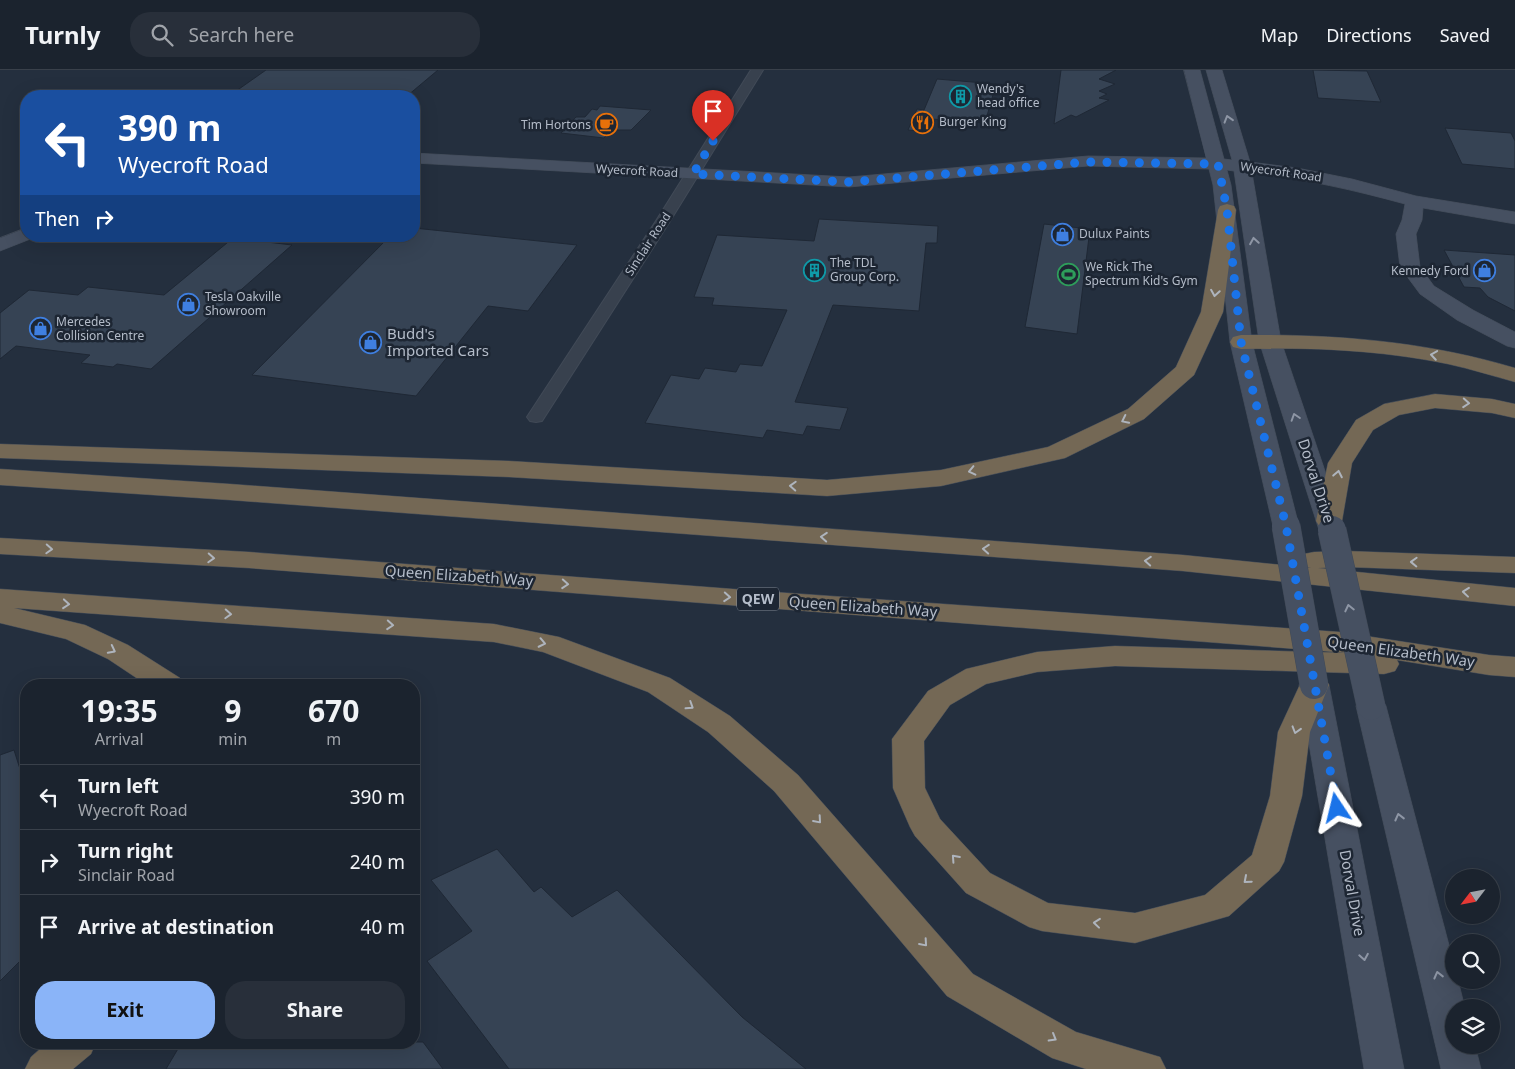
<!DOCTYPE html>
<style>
:root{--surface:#1b232e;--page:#282f3a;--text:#f1f3f6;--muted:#a0a4aa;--line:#39404a;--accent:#8ab4f8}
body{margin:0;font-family:"Noto Sans",sans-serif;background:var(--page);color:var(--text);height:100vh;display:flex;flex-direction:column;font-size:19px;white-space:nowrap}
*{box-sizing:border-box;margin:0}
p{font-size:16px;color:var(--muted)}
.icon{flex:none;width:28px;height:28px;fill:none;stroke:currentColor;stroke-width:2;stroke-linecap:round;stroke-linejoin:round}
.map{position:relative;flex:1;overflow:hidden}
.details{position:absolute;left:20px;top:609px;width:400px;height:370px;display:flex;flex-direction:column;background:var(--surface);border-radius:20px;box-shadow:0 5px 20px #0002,0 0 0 1px var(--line)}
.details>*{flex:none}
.guide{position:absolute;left:20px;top:20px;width:400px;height:152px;border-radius:20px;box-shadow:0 5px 20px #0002,0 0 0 1px var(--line);background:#1a4fa0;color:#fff;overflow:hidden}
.needle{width:32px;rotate:238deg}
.tools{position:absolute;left:1445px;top:799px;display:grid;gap:10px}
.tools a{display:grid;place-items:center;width:55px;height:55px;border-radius:50%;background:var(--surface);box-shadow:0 5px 20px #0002,0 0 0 1px var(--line);font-size:25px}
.pin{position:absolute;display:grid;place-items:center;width:42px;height:42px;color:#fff;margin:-51px -21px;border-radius:50% 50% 50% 0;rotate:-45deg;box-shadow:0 0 5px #0007}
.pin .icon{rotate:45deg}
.me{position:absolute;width:55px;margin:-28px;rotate:350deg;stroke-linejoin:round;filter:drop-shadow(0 0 4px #0008)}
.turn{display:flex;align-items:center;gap:18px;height:105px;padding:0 15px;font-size:22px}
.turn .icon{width:65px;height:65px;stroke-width:2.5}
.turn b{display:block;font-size:35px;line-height:42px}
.then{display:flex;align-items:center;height:48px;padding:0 15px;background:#0003;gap:10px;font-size:19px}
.eta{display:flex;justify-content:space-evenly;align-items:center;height:85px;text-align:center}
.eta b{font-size:30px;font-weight:700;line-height:35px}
.action{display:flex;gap:10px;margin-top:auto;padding:10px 15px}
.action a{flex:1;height:58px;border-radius:20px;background:var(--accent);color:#111;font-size:20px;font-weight:700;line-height:58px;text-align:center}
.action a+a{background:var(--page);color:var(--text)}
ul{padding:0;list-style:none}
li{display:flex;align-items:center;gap:15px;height:65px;padding:0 15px;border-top:1px solid var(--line)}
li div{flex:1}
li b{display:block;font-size:19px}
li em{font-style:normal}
header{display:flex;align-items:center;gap:30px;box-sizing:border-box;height:70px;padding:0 25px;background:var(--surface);border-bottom:1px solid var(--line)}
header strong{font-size:24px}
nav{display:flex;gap:28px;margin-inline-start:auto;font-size:18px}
.search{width:350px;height:45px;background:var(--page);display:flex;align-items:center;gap:12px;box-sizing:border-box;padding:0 18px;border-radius:20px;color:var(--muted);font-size:19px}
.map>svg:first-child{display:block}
</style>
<header>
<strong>Turnly</strong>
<div class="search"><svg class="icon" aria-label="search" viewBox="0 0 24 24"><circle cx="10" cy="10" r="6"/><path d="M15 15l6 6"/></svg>Search here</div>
<nav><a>Map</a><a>Directions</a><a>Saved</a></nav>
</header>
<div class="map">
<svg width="1515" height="999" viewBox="0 0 1515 999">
<rect width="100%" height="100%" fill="#242f3e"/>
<!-- building -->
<path fill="#364354" stroke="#1f2835" d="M266,0H438L407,26H229Z
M1061,0H1116L1099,9L1115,14L1099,21L1107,24L1099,28L1109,30L1076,47L1071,45L1054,54Z
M1313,0L1367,1L1381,32L1318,28Z
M937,9L996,14L985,53L932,49L927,62L908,60L917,39L924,40Z
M600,36L651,40L631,60H611L604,68L561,63L576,47H585L592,39L597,40Z
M1445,58L1511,63L1515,71V99L1462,94Z
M819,149L938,156L937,173H926L919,241L833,235L795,332L848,338L840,360L807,356L803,365L767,360L763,368L645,353L671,305L699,309L705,298L736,302L740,294L762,296L787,240L712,235L714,228L694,227L717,165L814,171Z
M1044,154L1090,159L1077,264L1025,257Z
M414,158L577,175L528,241L488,236L416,326L252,305L390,166H414Z
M233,168L292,175L151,299L117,294L113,297L81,293L90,285L16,276L0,289V243L29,220L78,225L88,217L164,225Z
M1444,180L1515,185V241L1488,227L1480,218L1464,217Z
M14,680L26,718V885L0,911V685Z
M497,779L534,822L541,817L572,847L617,820L742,947L806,999H509L427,891L472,861L431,810Z
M182,972H423L443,999H166Z"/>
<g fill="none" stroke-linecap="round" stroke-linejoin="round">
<defs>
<path id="street" d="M751,0H763L670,151L542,351L536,352L530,351L527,347L656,151Z"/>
<path id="secondary" d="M1184,0H1200L1224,89L1232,90L1206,0H1222L1250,92L1297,98L1352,109L1416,126L1515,142V154L1423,138L1422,150L1416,164L1420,197L1434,216L1473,240L1515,262V278L1507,276L1457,250L1420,224L1403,201L1400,197L1396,164L1402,150L1405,134C1354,120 1305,109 1252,103L1281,271L1345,460L1341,466L1332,468L1323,466L1319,460L1259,271L1234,101L1227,100L1231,115L1252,272L1299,456L1295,462L1286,464L1277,462L1273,456L1230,272L1213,115L1209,99L1088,96L849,117L414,93V83L849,107L1088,86L1206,88Z
M26,158V166H34L33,168L0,181V168Z
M1314,605L1325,608L1329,615L1404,999H1364L1299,615L1303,608Z
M1371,625L1382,628L1386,636L1454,894V910H1458L1465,938H1454V975H1475L1481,999H1441L1356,636L1360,628Z"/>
<path id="highway" d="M1227,134L1234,136L1236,140L1223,242L1194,305L1144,349L1065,388L941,416L827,426L509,407L0,388V374L509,391L827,410L941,400L1048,377L1128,339L1176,297L1201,242L1218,140L1220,136Z
M1241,265C1334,264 1425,271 1515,298V312C1493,306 1471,299 1448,294C1380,280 1310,277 1241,279L1233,277L1230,272L1233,267Z
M1435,324L1492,329L1515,334V348L1492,343L1435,338L1399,345L1373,360L1352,393L1342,451L1338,457L1329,459L1320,457L1316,451L1328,393L1356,350L1384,334Z
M0,399L230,414L1183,485L1311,498L1304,496L1300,490L1304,484L1314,482L1346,481L1515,487V503L1346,497L1318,498L1515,518V536L1183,501L230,430L0,415Z
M0,468L249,482L746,520L1340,562L1489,585L1515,587V607L1489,605L1397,590L1399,594L1395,601L1384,604L1115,596L1037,602L986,614L950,635L924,671L925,718L940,749L990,803L1048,833L1135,843L1205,825L1252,785L1270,726L1278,662L1303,608L1314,605L1325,608L1329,615L1310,662L1302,726L1284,792L1279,801L1229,846L1135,873L1042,861L1029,857L966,823L915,766L910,757L893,718L892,669L928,621L966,599L1037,582L1115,576L1349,583L249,498L0,484Z
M0,519L494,554L559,567L670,608L730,646L798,705L973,904L1076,962L1160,987L1166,999H1086L1052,988L947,926L774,721L708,662L648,622L543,582L494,572L14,538L85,555L128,575L180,608L184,615H147L108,589L66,569L0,553Z
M48,972H96L91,984L73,999H25L31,987Z"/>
</defs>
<!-- street casing -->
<use href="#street" stroke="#414a57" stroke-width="2"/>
<!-- secondary casing -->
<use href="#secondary" stroke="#414a57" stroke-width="1"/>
<!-- highway casing -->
<use href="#highway" stroke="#434c59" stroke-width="1"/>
<!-- street -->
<use href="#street" fill="#38414e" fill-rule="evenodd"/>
<!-- secondary -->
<use href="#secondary" fill="#465061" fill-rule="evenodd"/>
<!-- highway -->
<use href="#highway" fill="#746855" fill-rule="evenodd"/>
<defs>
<path id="secondary-bridge" d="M1286,456L1314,615
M1332,460L1371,636"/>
</defs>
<!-- secondary-bridge casing -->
<use href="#secondary-bridge" stroke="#414a57" stroke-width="29" stroke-linecap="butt"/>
<!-- secondary-bridge -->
<use href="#secondary-bridge" stroke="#465061" stroke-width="28"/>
</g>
<!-- one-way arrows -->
<defs><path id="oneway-chevron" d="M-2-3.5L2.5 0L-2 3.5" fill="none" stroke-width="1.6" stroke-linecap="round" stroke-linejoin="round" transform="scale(1.25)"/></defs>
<g stroke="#8e96a5">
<use href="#oneway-chevron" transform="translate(1228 49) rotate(-107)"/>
<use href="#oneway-chevron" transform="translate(1254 171) rotate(-99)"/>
<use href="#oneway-chevron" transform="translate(1295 347) rotate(-108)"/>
<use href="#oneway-chevron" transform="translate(1349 538) rotate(-103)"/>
<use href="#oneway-chevron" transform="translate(1399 747) rotate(-104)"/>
<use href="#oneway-chevron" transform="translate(1364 887) rotate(80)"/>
<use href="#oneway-chevron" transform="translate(1438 905) rotate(-104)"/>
</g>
<g stroke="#aeb4bd">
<use href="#oneway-chevron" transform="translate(1215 223) rotate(99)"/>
<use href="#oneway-chevron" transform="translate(1434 285) rotate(-171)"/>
<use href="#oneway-chevron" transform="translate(1466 333) rotate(4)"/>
<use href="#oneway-chevron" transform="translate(1125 350) rotate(154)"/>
<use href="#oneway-chevron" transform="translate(972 401) rotate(167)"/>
<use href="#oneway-chevron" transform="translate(1338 404) rotate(-79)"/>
<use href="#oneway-chevron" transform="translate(793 416) rotate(-177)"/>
<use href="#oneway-chevron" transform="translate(824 467) rotate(-176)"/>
<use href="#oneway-chevron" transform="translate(49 479) rotate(3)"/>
<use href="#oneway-chevron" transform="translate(986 479) rotate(-176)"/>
<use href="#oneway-chevron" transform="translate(211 488) rotate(3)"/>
<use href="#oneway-chevron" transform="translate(1148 491) rotate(-176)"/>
<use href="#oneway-chevron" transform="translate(1414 492) rotate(-178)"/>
<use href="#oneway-chevron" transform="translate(565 514) rotate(4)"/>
<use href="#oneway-chevron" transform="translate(1466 522) rotate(-174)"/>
<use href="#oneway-chevron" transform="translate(727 527) rotate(4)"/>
<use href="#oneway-chevron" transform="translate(66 534) rotate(5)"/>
<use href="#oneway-chevron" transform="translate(228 544) rotate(3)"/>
<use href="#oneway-chevron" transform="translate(390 555) rotate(4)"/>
<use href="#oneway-chevron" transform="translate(542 573) rotate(12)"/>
<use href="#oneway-chevron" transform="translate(112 580) rotate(27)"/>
<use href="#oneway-chevron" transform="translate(690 636) rotate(33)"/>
<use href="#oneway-chevron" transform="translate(1296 660) rotate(107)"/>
<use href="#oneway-chevron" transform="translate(818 750) rotate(49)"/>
<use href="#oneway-chevron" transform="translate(955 788) rotate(-132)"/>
<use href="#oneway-chevron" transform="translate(1247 810) rotate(139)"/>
<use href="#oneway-chevron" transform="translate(1097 853) rotate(-174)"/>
<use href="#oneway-chevron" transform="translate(924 873) rotate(49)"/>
<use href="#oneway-chevron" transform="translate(1053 968) rotate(30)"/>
</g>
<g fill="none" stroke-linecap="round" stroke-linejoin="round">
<!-- route -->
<path stroke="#1a73e8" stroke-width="9" stroke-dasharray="0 16.2" d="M713,71L693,104L849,112L1088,92L1218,94L1227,140L1241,272L1286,456L1337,738"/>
</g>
<!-- icons -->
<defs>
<symbol id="building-ring" viewBox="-11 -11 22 22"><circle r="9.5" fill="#1d2633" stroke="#0f9aa8" stroke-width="1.5"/><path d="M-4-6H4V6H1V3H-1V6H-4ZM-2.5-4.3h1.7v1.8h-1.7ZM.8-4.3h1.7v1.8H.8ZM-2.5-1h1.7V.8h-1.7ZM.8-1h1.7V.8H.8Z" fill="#0f9aa8"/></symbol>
<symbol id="restaurant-ring" viewBox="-11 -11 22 22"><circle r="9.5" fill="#1d2633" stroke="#e8710a" stroke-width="1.5"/><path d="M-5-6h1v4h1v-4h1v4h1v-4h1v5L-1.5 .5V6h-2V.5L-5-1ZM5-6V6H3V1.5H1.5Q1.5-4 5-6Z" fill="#e8710a"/></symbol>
<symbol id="cafe-ring" viewBox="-11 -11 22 22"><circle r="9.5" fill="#1d2633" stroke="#e8710a" stroke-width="1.5"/><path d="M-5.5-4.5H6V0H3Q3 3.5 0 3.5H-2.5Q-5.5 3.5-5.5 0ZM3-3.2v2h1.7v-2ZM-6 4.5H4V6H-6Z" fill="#e8710a"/></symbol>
<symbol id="shop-ring" viewBox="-11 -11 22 22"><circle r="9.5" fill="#1d2633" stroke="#3f7fe0" stroke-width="1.5"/><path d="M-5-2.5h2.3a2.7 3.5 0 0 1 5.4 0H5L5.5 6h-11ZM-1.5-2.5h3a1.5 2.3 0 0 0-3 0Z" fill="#3f7fe0"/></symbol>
<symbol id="stadium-ring" viewBox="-11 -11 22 22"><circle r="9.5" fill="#1d2633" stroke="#2e9e5b" stroke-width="1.5"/><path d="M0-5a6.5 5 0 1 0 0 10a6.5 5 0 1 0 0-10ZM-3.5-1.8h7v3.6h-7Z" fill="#2e9e5b"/></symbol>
</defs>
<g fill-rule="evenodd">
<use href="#building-ring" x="948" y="14" width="25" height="25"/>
<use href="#restaurant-ring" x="910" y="40" width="25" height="25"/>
<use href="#cafe-ring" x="594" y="42" width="25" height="25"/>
<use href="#shop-ring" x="1050" y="152" width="25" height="25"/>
<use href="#building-ring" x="802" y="188" width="25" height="25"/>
<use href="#shop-ring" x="1472" y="188" width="25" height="25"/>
<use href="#stadium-ring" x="1056" y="192" width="25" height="25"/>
<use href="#shop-ring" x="176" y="222" width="25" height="25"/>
<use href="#shop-ring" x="28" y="246" width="25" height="25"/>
<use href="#shop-ring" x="358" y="260" width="25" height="25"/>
</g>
<g text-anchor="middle" stroke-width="5" stroke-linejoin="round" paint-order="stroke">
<!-- far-poi labels -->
<g font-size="12" fill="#b4bcc9" stroke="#1d2633" text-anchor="start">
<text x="977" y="23">Wendy's<tspan x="977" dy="14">head office</tspan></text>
<text x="939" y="56">Burger King</text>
<text x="591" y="59" text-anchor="end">Tim Hortons</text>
<text x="1079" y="168">Dulux Paints</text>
<text x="830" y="197">The TDL<tspan x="830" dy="14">Group Corp.</tspan></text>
<text x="1085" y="201">We Rick The<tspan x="1085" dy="14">Spectrum Kid's Gym</tspan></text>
<text x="1469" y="205" text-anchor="end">Kennedy Ford</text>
<text x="205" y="231">Tesla Oakville<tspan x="205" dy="14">Showroom</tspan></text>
<text x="56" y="256">Mercedes<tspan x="56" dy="14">Collision Centre</tspan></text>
</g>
<!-- far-street labels -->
<g font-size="12" fill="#b4bcc9" stroke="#1d2633">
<text transform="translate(637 101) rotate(3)" y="4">Wyecroft Road</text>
<text transform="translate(1281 102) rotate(8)" y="4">Wyecroft Road</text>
<text transform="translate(648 174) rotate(-57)" y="4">Sinclair Road</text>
</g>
<!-- shield labels -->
<rect fill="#1d2633" stroke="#878f9c" stroke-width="1" x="737" y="517.5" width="42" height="23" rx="4"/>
<g font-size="14" font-weight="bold" fill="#b4bcc9">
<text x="758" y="534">QEW</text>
</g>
<!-- poi labels -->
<g font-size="15" fill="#b4bcc9" stroke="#1d2633" text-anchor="start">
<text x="387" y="269">Budd's<tspan x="387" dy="17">Imported Cars</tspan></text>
</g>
<!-- street labels -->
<g font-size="15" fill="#b4bcc9" stroke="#1d2633">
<text transform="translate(1316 411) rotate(72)" y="5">Dorval Drive</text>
<text transform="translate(459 506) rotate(4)" y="5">Queen Elizabeth Way</text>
<text transform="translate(863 537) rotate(4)" y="5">Queen Elizabeth Way</text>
<text transform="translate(1401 582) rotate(8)" y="5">Queen Elizabeth Way</text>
<text transform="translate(1352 823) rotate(80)" y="5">Dorval Drive</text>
</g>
</g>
</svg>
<div class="tools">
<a><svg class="needle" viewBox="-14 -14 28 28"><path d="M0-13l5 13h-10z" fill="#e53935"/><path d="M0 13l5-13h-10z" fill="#a0a4aa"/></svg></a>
<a><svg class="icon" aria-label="search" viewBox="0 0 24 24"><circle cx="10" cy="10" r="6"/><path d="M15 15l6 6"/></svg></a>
<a><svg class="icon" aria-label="layers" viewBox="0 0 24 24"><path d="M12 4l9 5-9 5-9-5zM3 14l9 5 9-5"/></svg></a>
</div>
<div class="pin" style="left:713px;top:71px;background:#d93025"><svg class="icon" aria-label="arrive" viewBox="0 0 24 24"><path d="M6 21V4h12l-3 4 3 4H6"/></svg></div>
<svg class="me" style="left:1337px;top:738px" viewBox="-20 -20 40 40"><path d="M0-17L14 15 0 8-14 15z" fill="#1a73e8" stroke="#fff" stroke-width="4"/></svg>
<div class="guide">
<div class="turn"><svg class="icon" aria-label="left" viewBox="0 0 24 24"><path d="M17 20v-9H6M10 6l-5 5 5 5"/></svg><div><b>390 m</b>Wyecroft Road</div></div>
<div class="then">Then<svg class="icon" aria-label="right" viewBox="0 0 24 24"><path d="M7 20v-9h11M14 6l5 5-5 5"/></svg></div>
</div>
<section class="details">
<div class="eta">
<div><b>19:35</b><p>Arrival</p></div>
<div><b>9</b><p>min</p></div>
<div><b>670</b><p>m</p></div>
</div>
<ul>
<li><svg class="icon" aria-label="left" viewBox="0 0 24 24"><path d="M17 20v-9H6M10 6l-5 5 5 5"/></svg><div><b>Turn left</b><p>Wyecroft Road</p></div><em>390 m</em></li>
<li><svg class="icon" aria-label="right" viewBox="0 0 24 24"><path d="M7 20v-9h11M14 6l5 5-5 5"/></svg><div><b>Turn right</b><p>Sinclair Road</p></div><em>240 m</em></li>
<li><svg class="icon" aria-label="arrive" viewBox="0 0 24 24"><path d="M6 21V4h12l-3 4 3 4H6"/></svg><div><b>Arrive at destination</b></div><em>40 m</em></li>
</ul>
<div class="action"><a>Exit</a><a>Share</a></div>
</section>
</div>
